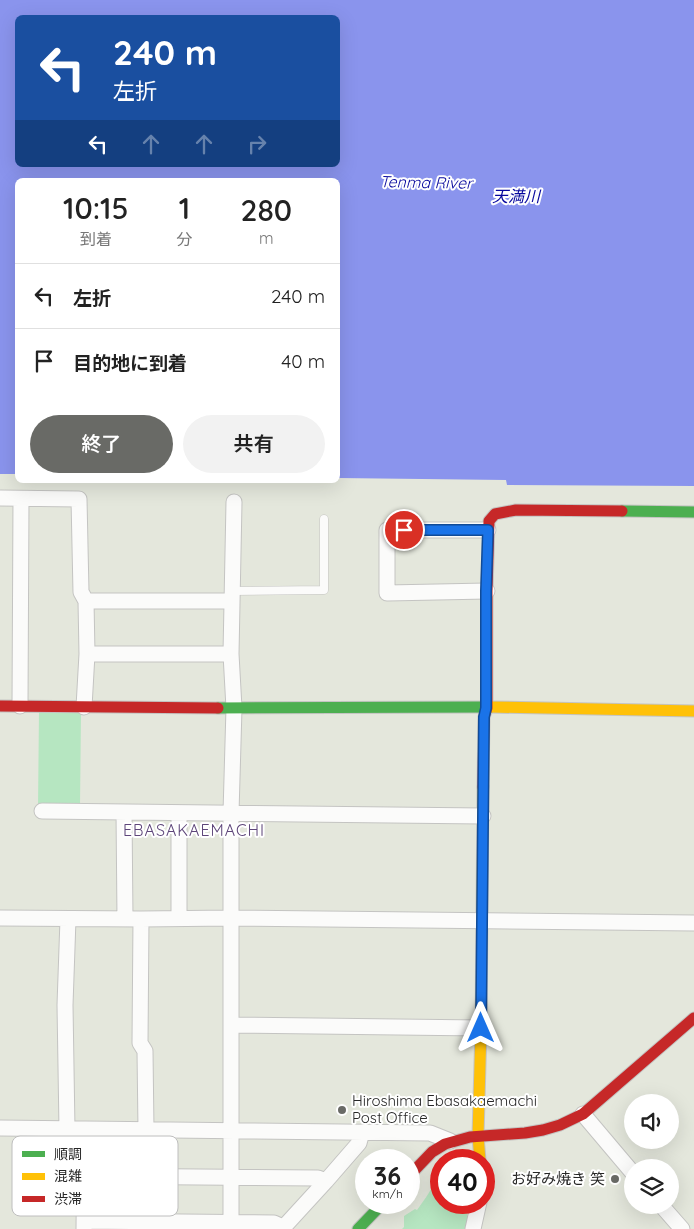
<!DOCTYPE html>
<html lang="ja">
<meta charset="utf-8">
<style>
:root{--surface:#fff;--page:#f2f2f2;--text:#222;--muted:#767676;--line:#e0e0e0;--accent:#696a66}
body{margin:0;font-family:Quicksand,"Noto Sans JP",sans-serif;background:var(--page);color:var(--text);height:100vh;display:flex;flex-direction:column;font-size:19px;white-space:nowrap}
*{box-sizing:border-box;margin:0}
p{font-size:16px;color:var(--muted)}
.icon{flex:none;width:28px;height:28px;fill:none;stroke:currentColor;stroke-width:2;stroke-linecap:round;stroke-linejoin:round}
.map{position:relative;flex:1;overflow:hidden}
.sheet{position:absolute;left:15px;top:178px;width:325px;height:305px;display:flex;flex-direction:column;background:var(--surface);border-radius:8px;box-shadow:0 5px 20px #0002}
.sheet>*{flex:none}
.banner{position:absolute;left:15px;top:15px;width:325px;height:152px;border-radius:8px;box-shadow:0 5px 20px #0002;background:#1a4fa0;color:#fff;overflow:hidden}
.buttons{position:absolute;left:624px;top:1094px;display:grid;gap:10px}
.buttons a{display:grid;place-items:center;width:55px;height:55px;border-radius:50%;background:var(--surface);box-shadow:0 5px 20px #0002;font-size:25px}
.speed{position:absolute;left:355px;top:1149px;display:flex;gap:10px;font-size:25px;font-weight:700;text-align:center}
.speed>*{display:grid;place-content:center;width:65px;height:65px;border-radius:50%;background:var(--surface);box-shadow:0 5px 20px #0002;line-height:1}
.speed small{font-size:12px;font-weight:400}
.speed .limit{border:8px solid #d22;background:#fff;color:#111}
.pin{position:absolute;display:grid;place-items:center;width:42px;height:42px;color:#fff;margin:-21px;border:2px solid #fff;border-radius:50%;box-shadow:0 1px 5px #0007}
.me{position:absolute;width:55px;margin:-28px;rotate:0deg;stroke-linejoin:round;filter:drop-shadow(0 0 4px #0008)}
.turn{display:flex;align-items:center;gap:18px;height:105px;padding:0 15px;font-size:22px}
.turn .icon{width:65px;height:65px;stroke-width:2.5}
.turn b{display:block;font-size:35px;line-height:42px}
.lanes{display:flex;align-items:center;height:48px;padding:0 15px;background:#0003;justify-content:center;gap:25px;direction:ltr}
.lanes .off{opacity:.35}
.eta{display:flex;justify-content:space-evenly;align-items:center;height:85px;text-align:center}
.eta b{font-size:30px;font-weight:600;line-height:35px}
.action{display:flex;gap:10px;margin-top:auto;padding:10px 15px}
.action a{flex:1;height:58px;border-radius:30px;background:var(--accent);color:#fff;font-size:20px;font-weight:600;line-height:58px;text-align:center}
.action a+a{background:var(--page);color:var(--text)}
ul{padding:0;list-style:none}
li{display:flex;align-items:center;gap:15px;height:65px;padding:0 15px;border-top:1px solid var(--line)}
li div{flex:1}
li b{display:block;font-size:19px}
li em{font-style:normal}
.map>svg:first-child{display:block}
</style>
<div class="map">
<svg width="694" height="1229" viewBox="0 0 694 1229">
<rect width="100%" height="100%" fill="#e4e7dc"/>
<!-- green -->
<path fill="#b6e6c1" d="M39,711L81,712L80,807H38Z
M441,1161V1202L468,1203L467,1217L468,1229H402L404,1227V1216L415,1209L417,1210C422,1203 431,1191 434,1183C437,1172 431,1171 441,1161Z"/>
<!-- water -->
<path fill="#8a94ed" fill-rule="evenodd" d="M0,0H694V486L507,485L506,480L338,478V180H18L17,474H0ZM18,18H338V165H18Z"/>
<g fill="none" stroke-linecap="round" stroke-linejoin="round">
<defs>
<path id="lane" d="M232,591L324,590V519"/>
<path id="street" d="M0,498L79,499L81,592L86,601
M487,591L387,593V530H488
M87,654H231
M20,706L21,499
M84,707L87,654L86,601H232
M42,811L483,816
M124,812L125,919
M0,918L141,919L231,918L694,923
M179,918V813
M141,919L140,1043L145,1051L146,1130
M231,1025L481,1028
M583,1114L632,1172
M0,1128L430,1133L450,1141
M67,1129L65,1005L68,919
M85,1176L318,1178L326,1181
M661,1205L682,1229
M84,1221L274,1223L283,1227
M84,1229L85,1129
M231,1229V813L234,708L231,654L234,502
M282,1229L326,1181L359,1143L362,1132
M473,1229L479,1202"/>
<path id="fast" d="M622,511L694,512
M218,708L491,707
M358,1229L384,1202"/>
<path id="slow" d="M491,707L694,711
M480,1160L478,1136L481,1028L483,787"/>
<path id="jam" d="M0,706L218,708
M483,787L484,717L487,708V591L489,521L495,514L516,510L622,511
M409,1176L432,1152L445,1144L470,1137L525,1133L543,1130L560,1125L583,1114L694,1018"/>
</defs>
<!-- lane casing -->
<use href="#lane" stroke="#c4c4c2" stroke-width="9"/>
<!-- street casing -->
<use href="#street" stroke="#c4c4c2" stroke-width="17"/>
<!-- fast casing -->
<use href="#fast" stroke="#c4c4c2" stroke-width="13"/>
<!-- slow casing -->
<use href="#slow" stroke="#c4c4c2" stroke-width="13"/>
<!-- jam casing -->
<use href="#jam" stroke="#c4c4c2" stroke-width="13"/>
<!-- lane -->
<use href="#lane" stroke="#fbfbfa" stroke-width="8"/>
<!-- street -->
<use href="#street" stroke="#fbfbfa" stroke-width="15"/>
<!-- fast -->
<use href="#fast" stroke="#4caf50" stroke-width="11"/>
<!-- slow -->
<use href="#slow" stroke="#ffc107" stroke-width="11"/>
<!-- jam -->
<use href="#jam" stroke="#c62828" stroke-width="11"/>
</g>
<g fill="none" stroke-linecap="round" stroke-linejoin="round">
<defs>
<path id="route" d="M404,530H488L486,591V708L484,717L481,1028"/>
</defs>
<!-- route casing -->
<use href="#route" stroke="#114b97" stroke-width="12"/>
<!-- route -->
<use href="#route" stroke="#1a73e8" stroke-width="9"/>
</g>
<!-- markers -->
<g fill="#696a66" stroke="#fff" stroke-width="2">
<circle cx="342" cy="1110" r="5"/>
<circle cx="615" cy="1179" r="5"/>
</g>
<g text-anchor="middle" stroke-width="4" stroke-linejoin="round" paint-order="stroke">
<!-- poi labels -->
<g font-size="15" fill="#272727" stroke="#fff" text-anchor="start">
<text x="352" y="1106">Hiroshima Ebasakaemachi<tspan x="352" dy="17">Post Office</tspan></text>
<text x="605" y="1184" text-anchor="end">お好み焼き 笑</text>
</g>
<!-- water labels -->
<g font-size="16" font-style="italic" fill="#06079d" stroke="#fff">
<text transform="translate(426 182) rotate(1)" y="6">Tenma River</text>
<text x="516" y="202">天満川</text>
</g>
<!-- neighbourhood labels -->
<g font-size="16" letter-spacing="1" fill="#5e467a" stroke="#fff">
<text x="194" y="836">EBASAKAEMACHI</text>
</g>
</g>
<!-- legend -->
<rect x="12" y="1136" width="166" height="80" rx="8" fill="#fff" stroke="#bebebe" stroke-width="1"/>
<rect x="22" y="1151" width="23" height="6" fill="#4caf50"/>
<rect x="22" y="1173" width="23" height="7" fill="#ffc107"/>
<rect x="22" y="1196" width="23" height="6" fill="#c62828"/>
<g font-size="14" fill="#272727">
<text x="54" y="1159">順調</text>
<text x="54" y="1181">混雑</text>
<text x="54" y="1204">渋滞</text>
</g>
</svg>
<div class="buttons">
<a><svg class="icon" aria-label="sound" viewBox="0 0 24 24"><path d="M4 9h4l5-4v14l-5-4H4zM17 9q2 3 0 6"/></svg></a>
<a><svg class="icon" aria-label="layers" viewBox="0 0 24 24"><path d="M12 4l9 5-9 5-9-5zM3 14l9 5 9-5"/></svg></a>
</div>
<div class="speed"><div>36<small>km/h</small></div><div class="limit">40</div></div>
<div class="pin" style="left:404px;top:530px;background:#d93025"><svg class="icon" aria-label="arrive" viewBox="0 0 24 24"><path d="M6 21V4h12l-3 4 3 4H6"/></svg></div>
<svg class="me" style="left:481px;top:1028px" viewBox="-20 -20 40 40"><path d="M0-17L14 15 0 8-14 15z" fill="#1a73e8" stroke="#fff" stroke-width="4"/></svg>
<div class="banner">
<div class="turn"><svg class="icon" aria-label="left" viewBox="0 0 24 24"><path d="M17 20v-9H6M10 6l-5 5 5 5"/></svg><div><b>240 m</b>左折</div></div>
<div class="lanes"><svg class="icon" aria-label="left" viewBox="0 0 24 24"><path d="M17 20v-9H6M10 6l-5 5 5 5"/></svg><svg class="icon off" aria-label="ahead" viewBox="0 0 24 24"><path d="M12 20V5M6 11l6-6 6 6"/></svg><svg class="icon off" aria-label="ahead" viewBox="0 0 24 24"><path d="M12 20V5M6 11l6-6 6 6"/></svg><svg class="icon off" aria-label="right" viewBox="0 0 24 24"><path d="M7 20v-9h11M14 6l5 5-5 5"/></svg></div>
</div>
<section class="sheet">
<div class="eta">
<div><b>10:15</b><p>到着</p></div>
<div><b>1</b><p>分</p></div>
<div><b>280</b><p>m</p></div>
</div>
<ul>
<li><svg class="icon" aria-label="left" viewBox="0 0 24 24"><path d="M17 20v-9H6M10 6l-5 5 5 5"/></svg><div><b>左折</b></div><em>240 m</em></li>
<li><svg class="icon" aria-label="arrive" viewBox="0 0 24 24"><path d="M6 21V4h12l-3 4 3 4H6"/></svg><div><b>目的地に到着</b></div><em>40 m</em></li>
</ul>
<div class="action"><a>終了</a><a>共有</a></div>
</section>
</div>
